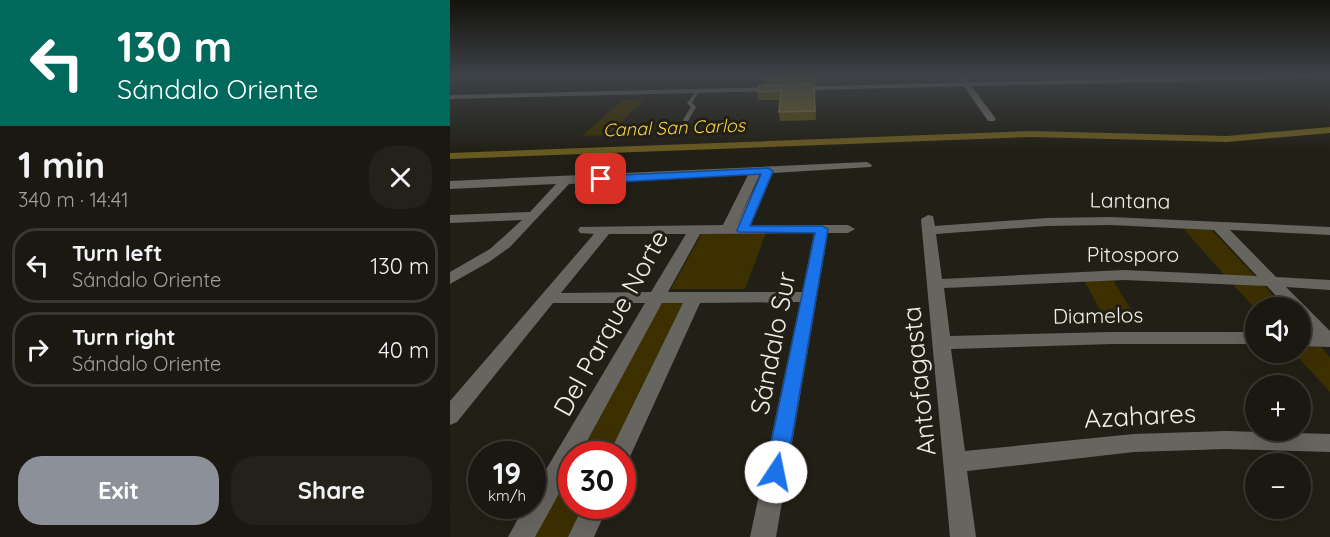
<!DOCTYPE html>
<meta charset="utf-8">
<style>
:root{--surface:#1a1810;--page:#232119;--text:#f1f3f6;--muted:#9fa09f;--line:#383730;--accent:#8c9099}
body{margin:0;font-family:Quicksand,sans-serif;background:var(--page);color:var(--text);height:100vh;display:flex;flex-direction:column;font-size:22px;white-space:nowrap}
*{box-sizing:border-box;margin:0}
p{font-size:20px;color:var(--muted)}
.icon{flex:none;width:33px;height:33px;fill:none;stroke:currentColor;stroke-width:2;stroke-linecap:round;stroke-linejoin:round}
.map{position:relative;flex:1;overflow:hidden}
.panel{display:flex;flex-direction:column;background:var(--surface);width:450px}
.panel>*{flex:none}
.hud{background:#00695c;color:#fff;overflow:hidden}
.controls{position:absolute;left:795px;top:297px;display:grid;gap:12px}
.controls a{display:grid;place-items:center;width:66px;height:66px;border-radius:50%;background:var(--surface);box-shadow:0 6px 24px #0002,0 0 0 2px var(--line);font-size:30px}
.speed{position:absolute;left:18px;top:441px;display:flex;gap:12px;font-size:30px;font-weight:700;text-align:center}
.speed>*{display:grid;place-content:center;width:78px;height:78px;border-radius:50%;background:var(--surface);box-shadow:0 6px 24px #0002,0 0 0 2px var(--line);line-height:1}
.speed small{font-size:15px;font-weight:400}
.speed .limit{border:9px solid #d22;background:#fff;color:#111}
.pin{position:absolute;display:grid;place-items:center;width:51px;height:51px;color:#fff;margin:-26px;border-radius:12px;box-shadow:0 3px 9px #0006}
.me{position:absolute;width:66px;margin:-33px;rotate:11deg;stroke-linejoin:round;filter:drop-shadow(0 0 4px #0008)}
.turn{display:flex;align-items:center;gap:21px;height:126px;padding:0 18px;font-size:27px}
.turn .icon{width:78px;height:78px;stroke-width:2.5}
.turn b{display:block;font-size:42px;line-height:51px}
.round{display:grid;place-items:center;flex:none;width:63px;height:63px;border-radius:24px;background:var(--page)}
.overview{display:flex;align-items:center;justify-content:space-between;height:102px;padding:0 18px}
h1{font-size:36px;font-weight:700;line-height:45px}
.primary-button{display:flex;gap:12px;margin-top:auto;padding:12px 18px}
.primary-button a{flex:1;height:69px;border-radius:24px;background:var(--accent);color:#fff;font-size:24px;font-weight:700;line-height:69px;text-align:center}
.primary-button a+a{background:var(--page);color:var(--text)}
ul{padding:0;list-style:none}
li{display:flex;align-items:center;gap:18px;height:75px;margin:0 12px 9px;padding:0 6px;border:3px solid var(--line);border-radius:24px}
li div{flex:1}
li b{display:block;font-size:22px}
li em{font-style:normal}
main{display:flex;flex:1;min-height:0}
.map>svg:first-child{display:block}
</style>
<main>
<section class="panel">
<div class="hud">
<div class="turn"><svg class="icon" aria-label="left" viewBox="0 0 24 24"><path d="M17 20v-9H6M10 6l-5 5 5 5"/></svg><div><b>130 m</b>Sándalo Oriente</div></div>
</div>
<div class="overview"><div><h1>1 min</h1><p>340 m · 14:41</p></div><a class="round"><svg class="icon" aria-label="close" viewBox="0 0 24 24"><path d="M6 6l12 12M18 6L6 18"/></svg></a></div>
<ul>
<li><svg class="icon" aria-label="left" viewBox="0 0 24 24"><path d="M17 20v-9H6M10 6l-5 5 5 5"/></svg><div><b>Turn left</b><p>Sándalo Oriente</p></div><em>130 m</em></li>
<li><svg class="icon" aria-label="right" viewBox="0 0 24 24"><path d="M7 20v-9h11M14 6l5 5-5 5"/></svg><div><b>Turn right</b><p>Sándalo Oriente</p></div><em>40 m</em></li>
</ul>
<div class="primary-button"><a>Exit</a><a>Share</a></div>
</section>
<div class="map">
<svg width="880" height="537" viewBox="0 0 880 537">
<rect width="100%" height="100%" fill="#222016"/>
<!-- green -->
<path fill="#3c2f00" d="M194,99L158,135L132,136L172,100Z
M731,226L759,227L834,307L805,309Z
M252,233H316L295,289H221Z
M634,280H663L687,320H655Z
M210,300H240L165,454H123Z
M851,325L880,357V392L844,353L850,352Z
M121,458L122,506H140L125,537H77Z"/>
<g fill="none" stroke-linecap="round" stroke-linejoin="round">
<!-- canal -->
<path fill="#685921" fill-rule="evenodd" d="M880,127V133L777,142L582,137L0,159V153L582,131L777,136Z"/>
<!-- service -->
<path fill="#666560" fill-rule="evenodd" d="M247,90L249,91L242,103L246,107L238,121H234L233,120L241,107L237,103Z"/>
<!-- minor -->
<path fill="#666560" fill-rule="evenodd" d="M507,76H514L546,119L544,121H538Z
M417,162L422,165L421,167L323,173L301,225H398L405,229L398,233H378L326,537H300L350,302L250,303L178,461L172,463V454H159L233,303H212L130,454H122V470L85,537H58L75,506H82V493L195,303H103L7,422L0,425V401L144,234L130,233L128,230L130,227L273,225L298,175L119,184L60,247L39,262L0,284V272L40,249L72,220L0,223V215L80,212L106,184L0,189V181ZM310,174H311L286,225ZM364,233L352,292H218L250,234ZM159,234H236L201,292L111,293Z
M478,215L483,216L485,226L597,218L660,217L880,227V235L780,230L826,277L880,280V290L836,287L880,331V347L850,346V334H862L850,322V308H837L817,286L674,280L494,288L500,336L662,332H806V344H662L501,349L515,451L684,434L776,431L880,434V452L776,449L684,452L517,471L526,537H500L471,219ZM660,225L764,230L807,276L674,270L492,279L486,234L597,226Z
M133,506H158L144,537H118Z"/>
<!-- tertiary -->
<path fill="#666560" fill-rule="evenodd" d="M778,76H862L858,78L0,99V95Z"/>
</g>
<!-- wall -->
<path fill="#584a10" d="M367,76L366,84L314,85L313,78Z
M364,84L366,120L330,121L329,112L330,100H308L307,92Z"/>
<!-- building -->
<path fill="#695c27" stroke="#7e7346" stroke-width="1.5" d="M314,76H365V77L313,78Z
M364,84L365,111L329,112L331,91L307,92L309,85Z"/>
<!-- sky -->
<linearGradient id="sky" x2="0" y2="1"><stop stop-color="#13120c"/><stop offset="0.5" stop-color="#3e4247"/><stop offset="1" stop-color="#3e4247" stop-opacity="0"/></linearGradient>
<rect width="880" height="151" fill="url(#sky)"/>
<!-- route -->
<path fill="#1a73e8" stroke="#114b97" stroke-width="1.5" d="M318,168L323,171L300,226H372L378,229L336,472L333,478L326,481L318,478L315,472L365,233L288,232L287,230L311,174L151,183L146,179L151,176Z"/>
<g text-anchor="middle" stroke-width="6" stroke-linejoin="round" paint-order="stroke">
<!-- far-water labels -->
<g font-size="18" font-style="italic" fill="#f9d344" stroke="#222016">
<text transform="translate(224 128) rotate(-2)" y="6">Canal San Carlos</text>
</g>
<!-- street labels -->
<g font-size="21" fill="#f1efe8" stroke="#222016">
<text transform="translate(680 201) rotate(1)" y="7">Lantana</text>
<text x="683" y="262">Pitosporo</text>
<text transform="translate(648 316) rotate(-1)" y="7">Diamelos</text>
</g>
<!-- near-street labels -->
<g font-size="26" fill="#f1efe8" stroke="#222016">
<text transform="translate(161 323) rotate(-61)" y="9">Del Parque Norte</text>
<text transform="translate(323 343) rotate(-79)" y="9">Sándalo Sur</text>
<text transform="translate(469 381) rotate(-96)" y="9">Antofagasta</text>
<text transform="translate(690 416) rotate(-3)" y="9">Azahares</text>
</g>
</g>
</svg>
<div class="controls">
<a><svg class="icon" aria-label="sound" viewBox="0 0 24 24"><path d="M4 9h4l5-4v14l-5-4H4zM17 9q2 3 0 6"/></svg></a>
<a>+</a>
<a>−</a>
</div>
<div class="speed"><div>19<small>km/h</small></div><div class="limit">30</div></div>
<div class="pin" style="left:151px;top:179px;background:#d93025"><svg class="icon" aria-label="arrive" viewBox="0 0 24 24"><path d="M6 21V4h12l-3 4 3 4H6"/></svg></div>
<svg class="me" style="left:326px;top:472px" viewBox="-20 -20 40 40"><circle r="19" fill="#fff"/><path d="M0-13L10 11 0 6-10 11z" fill="#1a73e8"/></svg>
</div>
</main>
